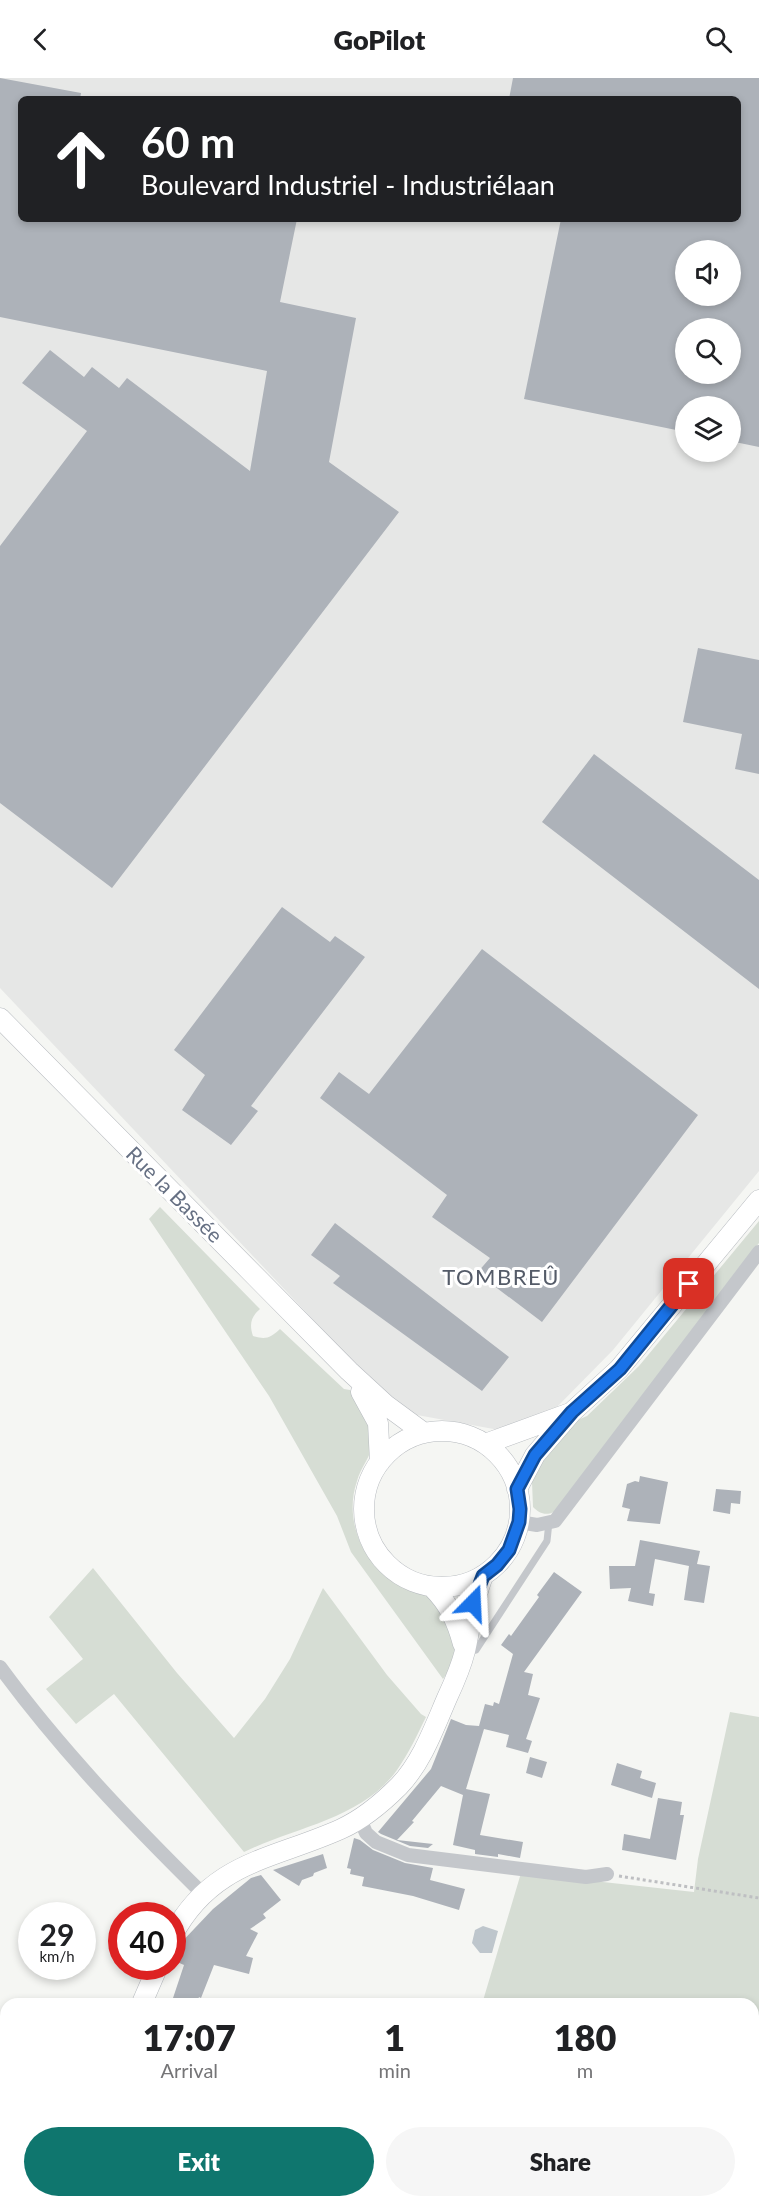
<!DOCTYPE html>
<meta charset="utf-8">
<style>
:root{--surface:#fff;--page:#f6f6f6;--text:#202124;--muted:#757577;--accent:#0f766e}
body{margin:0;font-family:Lato,sans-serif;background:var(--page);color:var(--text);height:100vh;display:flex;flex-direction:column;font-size:22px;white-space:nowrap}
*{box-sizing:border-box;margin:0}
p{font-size:20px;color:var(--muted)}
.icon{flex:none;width:33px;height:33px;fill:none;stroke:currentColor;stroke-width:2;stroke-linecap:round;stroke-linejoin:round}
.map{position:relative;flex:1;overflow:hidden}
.sheet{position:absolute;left:0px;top:1920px;width:759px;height:210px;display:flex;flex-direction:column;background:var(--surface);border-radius:18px 18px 0 0;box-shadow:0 3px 9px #0003}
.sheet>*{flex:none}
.guide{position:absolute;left:18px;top:18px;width:723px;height:126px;border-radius:9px;box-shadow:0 3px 9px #0003;background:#202124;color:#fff;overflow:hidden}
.tools{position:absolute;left:675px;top:162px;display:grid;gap:12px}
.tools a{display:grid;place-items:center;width:66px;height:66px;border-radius:50%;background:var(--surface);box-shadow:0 3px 9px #0003;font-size:30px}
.speed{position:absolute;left:18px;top:1824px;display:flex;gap:12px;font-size:30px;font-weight:700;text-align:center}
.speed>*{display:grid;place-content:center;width:78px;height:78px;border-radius:50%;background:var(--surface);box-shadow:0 3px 9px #0003;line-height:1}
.speed small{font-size:15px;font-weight:400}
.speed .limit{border:9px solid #d22;background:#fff;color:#111}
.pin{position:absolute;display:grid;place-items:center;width:51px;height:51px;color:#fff;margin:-26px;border-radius:12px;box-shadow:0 3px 9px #0006}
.me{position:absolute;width:66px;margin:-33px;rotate:21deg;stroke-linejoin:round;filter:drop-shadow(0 0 4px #0008)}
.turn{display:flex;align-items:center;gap:21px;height:126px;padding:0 24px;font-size:27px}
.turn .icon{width:78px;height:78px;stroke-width:2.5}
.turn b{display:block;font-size:42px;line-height:51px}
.eta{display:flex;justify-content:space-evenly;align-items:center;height:102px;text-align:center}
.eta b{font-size:36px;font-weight:800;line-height:42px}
.action{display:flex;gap:12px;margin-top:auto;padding:12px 24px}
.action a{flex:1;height:69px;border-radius:36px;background:var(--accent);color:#fff;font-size:24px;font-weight:800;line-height:69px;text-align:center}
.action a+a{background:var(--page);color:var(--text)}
header{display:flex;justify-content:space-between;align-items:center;height:78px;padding:0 24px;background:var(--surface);font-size:27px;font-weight:800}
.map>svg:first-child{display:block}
</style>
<header><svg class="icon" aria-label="back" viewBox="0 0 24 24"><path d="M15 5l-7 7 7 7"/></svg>GoPilot<svg class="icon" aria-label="search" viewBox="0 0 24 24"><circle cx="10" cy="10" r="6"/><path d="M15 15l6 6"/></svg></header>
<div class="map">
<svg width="759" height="2130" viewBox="0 0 759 2130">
<rect width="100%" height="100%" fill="#f5f6f3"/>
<!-- built -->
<path fill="#e6e7e6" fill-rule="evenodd" d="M0,0H759V1093L613,1272L555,1331L510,1354L417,1337L389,1322L0,910ZM21,21H738V141H21ZM686,172H730V218H686ZM686,250H730V296H686ZM686,328H730V374H686Z"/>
<!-- green -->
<path fill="#d6ddd4" d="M160,1129L260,1231C251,1239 249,1246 253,1258C266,1262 270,1260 280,1251L344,1311L350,1312C361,1326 368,1333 371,1351C372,1355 374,1361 373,1365C372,1376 360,1391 357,1403C343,1443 364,1489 401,1508C410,1513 422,1515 432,1518C444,1539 462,1559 452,1584C449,1591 447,1596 443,1601L351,1474L337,1438L269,1318L149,1141Z
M759,1143V1165L554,1434C545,1438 539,1435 533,1429L532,1404L536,1391L573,1344L587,1338L639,1288Z
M93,1490L177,1595L234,1660L265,1621L290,1581L323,1510L387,1597L421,1636L426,1639C417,1657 409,1675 397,1692C362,1741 295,1749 244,1774L114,1616L76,1646L46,1611L83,1581L49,1539Z
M730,1634L759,1639V2053L753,2052V1926H482L521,1795L694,1814L698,1781Z"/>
<!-- water -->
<path fill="#bec6cc" d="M483,1848L498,1853L492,1875H480L472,1865L475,1852Z"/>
<!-- building -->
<path fill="#adb2b9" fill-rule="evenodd" d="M0,0L81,15L80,21H21V141H297L280,224L356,240L329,384L399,434L112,810L0,725V468L87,353L22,305L50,272L84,299L92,289L119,310L127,300L250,393L267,293L0,239Z
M513,0H759V369L730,363V328H686V354L524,321L561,141H738V21H509ZM686,172H730V218H686ZM686,250H730V296H686Z
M698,570L759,582V696L735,691L742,656L683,644Z
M594,676L759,802V911L542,744Z
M282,829L330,864L335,858L365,879L251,1028L258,1033L231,1067L182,1032L205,997L174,972Z
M482,871L698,1037L542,1244L477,1195L490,1180L432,1139L447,1117L320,1020L339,994L369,1016Z
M335,1145L509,1279L482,1313L333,1205L340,1198L311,1177Z
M640,1398L668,1404L660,1446L627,1443L630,1431L622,1429L627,1406L635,1403L639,1404Z
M716,1411L741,1413L740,1426L731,1425L730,1436L713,1433Z
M640,1462L700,1473L697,1486L710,1488L704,1525L684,1522L689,1488L655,1481L649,1515L655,1516L653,1528L628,1523L631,1510L610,1511L609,1488H635Z
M554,1494L582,1514L524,1594L533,1596L528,1617L540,1620L526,1661L532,1663L528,1675L506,1669L509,1657L484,1651L466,1711L490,1716L480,1757L523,1764L520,1780L498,1776V1779L475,1776V1772L453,1767L463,1717L441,1708L412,1743L414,1744L397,1762L433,1766L428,1770L410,1768L381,1756L378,1754L431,1691L451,1641L466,1647L479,1648L485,1626L493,1628L494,1624L499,1626L513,1576L501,1567L509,1556L511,1558L539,1519L537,1517Z
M530,1679L547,1684L542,1700L526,1695Z
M617,1685L642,1693L640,1700L656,1705L652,1720L611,1707Z
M658,1720L682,1724L680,1737H684L676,1782L622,1772L624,1756L650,1761Z
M354,1760L360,1762L373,1772L405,1785L433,1790L430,1802L465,1811L459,1832L413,1818L362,1808L364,1799L350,1796L351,1791L347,1790Z
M323,1776L327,1790L314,1795L313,1798L302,1802L299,1808L273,1792Z
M261,1797L281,1822L263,1836L266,1840L250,1851L258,1855L246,1878L253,1880L249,1896L214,1887L201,1920L199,1919L196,1926H188L173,1920L184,1887L175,1883L179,1874L176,1870L213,1831L251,1800Z"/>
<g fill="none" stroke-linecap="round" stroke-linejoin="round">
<defs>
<path id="secondary" d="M0,940L349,1293L386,1327L424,1355
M361,1314L378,1345L380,1384
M364 1431a78 78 0 1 1 156 0a78 78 0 1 1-156 0Z
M485,1366L570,1335
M517,1411L535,1377L572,1334L619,1291L759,1122
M432,1509C449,1526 457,1543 463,1566
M172,1858C212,1783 272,1782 341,1751C363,1741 382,1725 399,1708C422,1684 434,1650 447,1620C454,1605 461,1589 465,1573C471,1547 473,1523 483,1498
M145,1926L142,1925L158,1888
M518,2124L527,2130"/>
</defs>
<!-- secondary casing -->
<use href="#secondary" stroke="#b6babf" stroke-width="21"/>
<!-- path -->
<path stroke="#bebfc2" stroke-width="3" stroke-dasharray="3 3" stroke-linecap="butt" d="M619,1798L759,1820"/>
<!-- lane -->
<path stroke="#c4c7cb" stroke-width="7" d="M467,1574L476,1572L547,1463L549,1444"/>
<!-- street -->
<path stroke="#c4c7cb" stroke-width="14" d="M519,1444L537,1447L555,1443L759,1174
M0,1589C60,1671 131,1745 203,1816
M360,1741L366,1755L376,1764L408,1777L586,1799L607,1796
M57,2130L59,2124"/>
<!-- secondary -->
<use href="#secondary" stroke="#fff" stroke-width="20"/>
</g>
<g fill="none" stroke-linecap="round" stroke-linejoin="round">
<defs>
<path id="route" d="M473,1525L483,1498L497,1487L509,1472L519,1444L520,1431L517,1411L535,1377L572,1334L620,1291L689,1206"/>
</defs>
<!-- route casing -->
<use href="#route" stroke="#114b97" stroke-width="15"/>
<!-- route -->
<use href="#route" stroke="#1a73e8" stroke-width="10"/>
</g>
<g text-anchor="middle" stroke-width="6" stroke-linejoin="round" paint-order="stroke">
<!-- street labels -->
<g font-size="21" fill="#667083" stroke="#fff">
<text transform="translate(174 1117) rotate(45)" y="7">Rue la Bassée</text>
</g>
<!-- neighbourhood labels -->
<g font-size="22" letter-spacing="1.5" fill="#545b68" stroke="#fff">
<text x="501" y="1207">TOMBREÛ</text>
</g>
</g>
</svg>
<div class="tools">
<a><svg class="icon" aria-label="sound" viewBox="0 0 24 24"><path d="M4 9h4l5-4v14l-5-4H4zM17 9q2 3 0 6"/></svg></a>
<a><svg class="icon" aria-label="search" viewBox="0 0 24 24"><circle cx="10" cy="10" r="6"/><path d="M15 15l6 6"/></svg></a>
<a><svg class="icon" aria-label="layers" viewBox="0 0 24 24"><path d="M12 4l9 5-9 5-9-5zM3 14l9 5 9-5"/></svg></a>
</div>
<div class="speed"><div>29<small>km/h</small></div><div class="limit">40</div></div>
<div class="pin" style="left:689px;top:1206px;background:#d93025"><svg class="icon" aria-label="arrive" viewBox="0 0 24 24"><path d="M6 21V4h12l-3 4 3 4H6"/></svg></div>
<svg class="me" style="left:473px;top:1525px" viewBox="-20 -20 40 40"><path d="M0-17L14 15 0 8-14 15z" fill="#1a73e8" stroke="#fff" stroke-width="4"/></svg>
<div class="guide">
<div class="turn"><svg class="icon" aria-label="ahead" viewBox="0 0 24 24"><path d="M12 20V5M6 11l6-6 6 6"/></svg><div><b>60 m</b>Boulevard Industriel - Industriélaan</div></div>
</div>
<section class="sheet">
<div class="eta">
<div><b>17:07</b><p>Arrival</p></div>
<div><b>1</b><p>min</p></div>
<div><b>180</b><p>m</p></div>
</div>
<div class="action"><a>Exit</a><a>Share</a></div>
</section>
</div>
